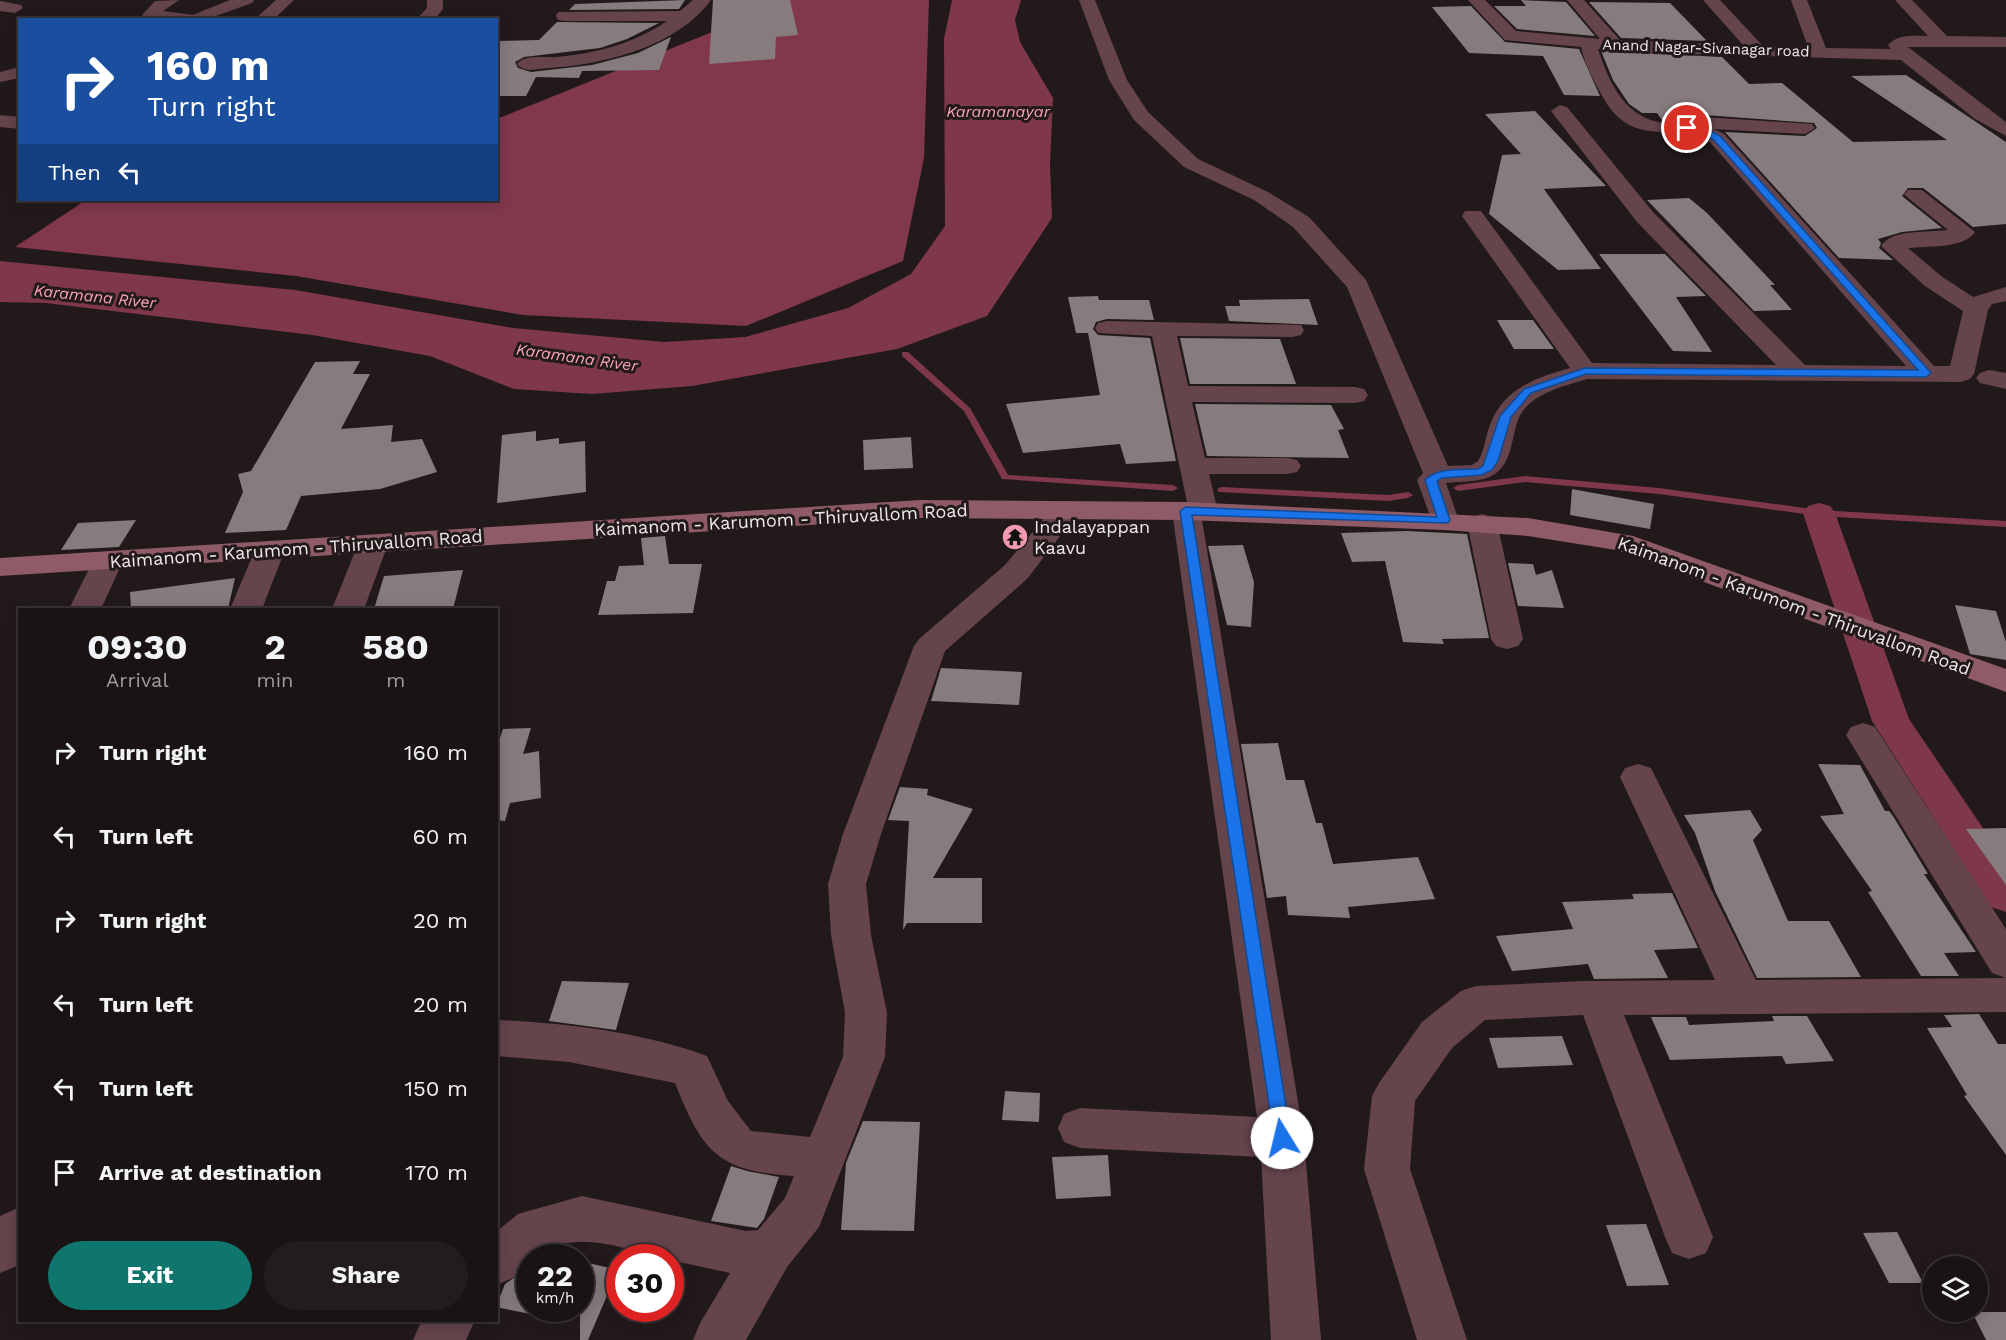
<!DOCTYPE html>
<style>
:root{--surface:#1a1314;--page:#231c1d;--text:#f1f3f6;--muted:#9f9ea0;--line:#383234;--accent:#0f766e}
body{margin:0;font-family:"Work Sans",sans-serif;background:var(--page);color:var(--text);height:100vh;display:flex;flex-direction:column;font-size:22px;white-space:nowrap}
*{box-sizing:border-box;margin:0}
p{font-size:20px;color:var(--muted)}
.icon{flex:none;width:33px;height:33px;fill:none;stroke:currentColor;stroke-width:2;stroke-linecap:round;stroke-linejoin:round}
.map{position:relative;flex:1;overflow:hidden}
.sheet{position:absolute;left:18px;top:608px;width:480px;height:714px;display:flex;flex-direction:column;background:var(--surface);border-radius:0px;box-shadow:0 3px 15px #0003,0 0 0 2px var(--line)}
.sheet>*{flex:none}
.hud{position:absolute;left:18px;top:18px;width:480px;height:183px;border-radius:0px;box-shadow:0 3px 15px #0003,0 0 0 2px var(--line);background:#1a4fa0;color:#fff;overflow:hidden}
.fabs{position:absolute;left:1922px;top:1256px;display:grid;gap:12px}
.fabs a{display:grid;place-items:center;width:66px;height:66px;border-radius:50%;background:var(--surface);box-shadow:0 3px 15px #0003,0 0 0 2px var(--line);font-size:30px}
.speed{position:absolute;left:516px;top:1244px;display:flex;gap:12px;font-size:30px;font-weight:700;text-align:center}
.speed>*{display:grid;place-content:center;width:78px;height:78px;border-radius:50%;background:var(--surface);box-shadow:0 3px 15px #0003,0 0 0 2px var(--line);line-height:1}
.speed small{font-size:15px;font-weight:400}
.speed .limit{border:9px solid #d22;background:#fff;color:#111}
.pin{position:absolute;display:grid;place-items:center;width:51px;height:51px;color:#fff;margin:-26px;border:3px solid #fff;border-radius:50%;box-shadow:0 2px 6px #0007}
.me{position:absolute;width:66px;margin:-33px;rotate:351deg;stroke-linejoin:round;filter:drop-shadow(0 0 4px #0008)}
.turn{display:flex;align-items:center;gap:21px;height:126px;padding:0 30px;font-size:27px}
.turn .icon{width:78px;height:78px;stroke-width:2.5}
.turn b{display:block;font-size:42px;line-height:51px}
.then{display:flex;align-items:center;height:57px;padding:0 30px;background:#0003;gap:12px;font-size:22px}
.eta{display:flex;justify-content:space-evenly;align-items:center;height:102px;text-align:center}
.eta b{font-size:36px;font-weight:700;line-height:42px}
.primary-button{display:flex;gap:12px;margin-top:auto;padding:12px 30px}
.primary-button a{flex:1;height:69px;border-radius:36px;background:var(--accent);color:#fff;font-size:24px;font-weight:700;line-height:69px;text-align:center}
.primary-button a+a{background:var(--page);color:var(--text)}
ul{padding:0;list-style:none}
li{display:flex;align-items:center;gap:18px;height:84px;padding:0 30px}
li div{flex:1}
li b{display:block;font-size:22px}
li em{font-style:normal}
.map>svg:first-child{display:block}
</style>
<div class="map">
<svg width="2006" height="1340" viewBox="0 0 2006 1340">
<rect width="100%" height="100%" fill="#22191b"/>
<!-- forest -->
<path fill="#81384d" d="M791,0H929L924,158L903,261L746,326L523,315L296,276L15,247L86,200H496L497,119Z"/>
<!-- water -->
<path fill="#7f374b" d="M952,0H1021L1015,20L1020,42L1053,98L1050,165L1052,218L987,316L897,349L692,386L592,394L514,389L430,356L312,335L46,303L0,302V261L295,290L513,328L664,342L745,337L848,308L911,274L945,226L944,39Z"/>
<g fill="none" stroke-linecap="round" stroke-linejoin="round">
<!-- stream -->
<path fill="#7f374b" fill-rule="evenodd" d="M902,352H908L970,408L1008,475L1173,485L1178,488L1173,491L1002,479L964,411L902,356Z
M1525,476L1659,488L1819,510L2006,521V527L1819,516L1659,494L1525,482L1458,491L1453,488L1458,485Z
M1222,487L1388,495L1408,492L1413,495L1408,498L1388,501L1219,492L1217,490L1219,488Z"/>
<!-- canal -->
<path fill="#7f374b" fill-rule="evenodd" d="M1819,503L1830,506L1835,513L1909,719L2006,862V912L1991,907L1872,721L1803,513L1808,506Z"/>
</g>
<!-- building -->
<path fill="#867b7d" d="M685,0L679,9L569,10L575,4Z
M713,0H790L798,35L776,37L775,59L709,64Z
M1521,0L1566,2L1595,36L1517,29L1494,6H1526Z
M1589,2L1670,3L1707,41L1621,38Z
M1471,6L1505,42L1579,49L1600,96L1564,95L1543,56L1469,53L1432,7Z
M557,22L659,23L627,39L600,48L524,57L515,62L518,68L531,72L592,65L638,53L671,37L659,70L582,71L579,78L536,77L526,96H496V41L539,40Z
M1601,51L1722,57L1749,84L1782,83L1853,142L1947,140L1851,76L1906,75L2006,142V224L1973,227L1923,188H1908L1902,196L1942,228L1902,232L1878,239L1881,243L1879,248L1893,260L1839,258L1725,132L1805,136L1817,128L1814,123L1704,115L1690,121L1662,120L1657,113H1642L1629,104L1613,80Z
M1535,111L1606,186L1544,189L1601,269L1558,270L1489,214L1502,155L1521,154L1485,114Z
M1689,198L1707,213L1775,285H1770L1792,310L1754,311L1647,200Z
M1599,254H1665L1706,296L1676,297L1712,352L1673,351Z
M1098,296L1099,300H1149L1154,320L1107,319L1096,322L1093,329L1098,335L1150,338L1176,461L1126,464L1120,444L1023,453L1006,404L1100,395L1088,333H1076L1068,297Z
M1309,299L1318,325L1229,321L1225,306H1240L1239,300Z
M1497,320H1533L1554,349H1514Z
M1180,338L1280,339L1296,384H1190Z
M360,361L353,374H370L341,429L393,425L391,442L422,439L437,472L380,489L301,496L286,530L225,533L243,492L238,474L251,471L315,362Z
M1195,404L1331,405L1344,429L1338,430L1349,458L1207,456Z
M536,431V441L559,438V444L585,441L586,492L497,503L502,435Z
M911,437L913,468L864,470L863,440Z
M1572,489L1654,504L1650,529L1570,515Z
M136,520L119,547L61,550L78,523Z
M1407,531L1467,534L1489,638L1442,639L1444,644L1403,642L1385,561L1352,562L1341,533Z
M665,536L669,564H702L693,613L598,615L607,581H615L619,566L644,565L641,538Z
M1243,545L1254,582L1251,627L1227,625L1208,546Z
M1508,563L1533,564L1536,575L1552,570L1564,608L1518,606Z
M463,570L453,609H374L384,576Z
M235,578L228,609H131L130,592Z
M1955,605L1996,611L2006,642V660L1970,654Z
M941,668L1022,672L1019,705L931,701Z
M531,728L523,754L539,751L541,798L510,803L505,821L496,820V750L503,729Z
M1278,743L1286,780H1304L1316,823H1322L1333,864L1418,857L1435,899L1348,907L1350,918L1288,915L1286,896L1267,898L1241,744Z
M1818,764L1860,765L1885,811H1889L1893,816L1928,874H1924L1976,952L1944,953L1959,976H1921L1868,892L1872,891L1820,816L1844,814Z
M900,787L928,789L927,795L973,809L933,878H982V923H907L903,930L909,821L888,820Z
M1750,810L1762,830L1753,840L1788,921H1829L1861,977L1757,978L1715,891L1695,833L1684,815Z
M2006,828V885L1966,829Z
M1672,893L1698,948L1654,950L1668,978L1594,979L1588,964L1512,971L1496,936L1573,929L1562,902L1634,899L1632,894Z
M562,981L629,983L616,1030L549,1021Z
M1979,1014L1998,1044H2006V1155L1964,1096L1967,1095L1927,1028L1952,1027L1944,1015Z
M1772,1016H1807L1834,1061L1786,1064L1782,1056L1670,1060L1651,1017H1686L1689,1025L1774,1021Z
M1562,1036L1573,1065L1498,1068L1489,1038Z
M1005,1091L1040,1093L1039,1122L1002,1120Z
M863,1121L920,1122L914,1231L841,1230L846,1163Z
M1108,1155L1111,1196L1056,1199L1052,1157Z
M731,1166L747,1171L779,1177L764,1219L757,1228L711,1221Z
M1646,1224L1669,1285L1627,1286L1606,1225Z
M1897,1232L1923,1283H1889L1863,1233Z
M580,1261L618,1270L588,1340H580Z
M530,1267V1314L496,1307L505,1284Z
M1972,1312H2006V1340H1986Z"/>
<g fill="none" stroke-linecap="round" stroke-linejoin="round">
<!-- minor -->
<path fill="#65444c" fill-rule="evenodd" d="M179,0L163,11L194,15L196,20H148L142,15L155,1Z
M276,0H294L273,20H254Z
M427,0H443V9L434,20H416L427,8Z
M693,0H711C677,47 602,65 548,68C538,69 523,73 517,64C524,54 546,58 557,57C597,53 633,44 667,21H564L558,20L556,16L558,12L680,11Z
M1079,0H1095L1127,80L1148,112L1198,159L1268,192L1309,217L1366,280L1448,466L1472,465L1478,461C1485,450 1485,437 1490,425C1503,389 1535,378 1570,368L1462,216L1465,211H1481L1592,363L1776,365L1637,222L1551,111L1560,105L1567,107L1653,212L1805,365L1906,366L1710,142C1662,121 1629,150 1599,90C1592,77 1584,62 1581,47L1505,40L1468,0H1485L1516,31L1600,39L1567,0H1584L1620,40L1743,45L1703,0H1720L1763,46L1808,47L1791,0H1807L1826,48L1891,49L1888,45C1898,34 1914,36 1928,36L1895,0H1912L1947,36L2006,37V47H1908L2006,122V136L1975,119L1901,60L1657,53L1598,49C1613,95 1633,128 1686,124C1692,123 1698,119 1704,117L1812,124L1815,128L1805,134L1714,129L1724,134L1934,366H1950L1963,311L1925,286L1881,246C1893,228 1929,233 1948,230L1908,198L1904,194L1908,190H1922L1975,232C1964,249 1926,246 1908,248L1941,276L1973,297L2006,287V301L1992,304L1988,310L1974,374L1970,379L1961,382L1587,379C1565,386 1536,392 1522,412C1516,421 1515,432 1512,443C1503,484 1481,480 1446,483L1459,521L1454,527L1444,530L1434,527L1417,480L1423,473L1347,287L1293,227L1254,200L1184,167L1134,120L1109,80Z
M0,1L21,5L23,8L15,13L0,11Z
M0,115L20,117V129L0,127Z
M1107,321L1301,325L1304,330L1301,335L1292,337L1177,336L1188,386L1355,387L1364,389L1368,395L1364,401L1355,403L1192,402L1205,458H1287L1297,460L1301,466L1297,472L1287,474H1209L1218,512L1213,518L1202,520L1304,1138L1321,1340H1271L1261,1157L1080,1148L1064,1142L1058,1128L1064,1114L1080,1108L1257,1117L1172,511L1176,505L1187,502L1152,336L1098,333L1095,328L1098,323Z
M1989,370L2006,373V389L1980,383L1976,378L1980,373Z
M1066,501L1076,504L1080,510L1027,579L945,651L881,834L866,884L871,935L887,1013L885,1057L819,1227L787,1267L746,1340H693L700,1323L730,1273L670,1260V1257H659C619,1248 573,1228 538,1257H530V1264L513,1278L496,1285V1232L518,1214L582,1196L746,1231L758,1230L785,1198L794,1176C718,1171 703,1153 675,1083L569,1062L496,1056V1020C567,1023 641,1032 707,1056L728,1101L751,1131L810,1137L843,1057L845,1013L831,935L828,884L843,834L914,646L919,639L1005,565L1056,504Z
M1482,514L1492,517L1497,523L1523,639L1518,646L1507,649L1496,646L1491,639L1467,523L1472,517Z
M373,535L384,538L388,544L364,609H332L358,544L362,538Z
M270,541L281,544L285,550L262,609H230L255,550L259,544Z
M108,552L119,555L123,561L101,609H69L93,561L97,555Z
M1863,723L1875,727L2006,929V1012L1624,1015L1713,1237L1706,1253L1689,1259L1672,1253L1665,1237L1583,1015L1485,1020L1452,1048L1415,1101L1410,1169L1467,1340H1417L1364,1169L1372,1096L1379,1083L1422,1022L1461,991L1476,986L1583,981L1715,980L1620,777L1625,768L1638,764L1651,768L1756,980L2006,978L1992,973L1846,735L1851,727Z
M20,1207V1262L17,1266L0,1273V1216Z
M422,1320H475L466,1340H413Z"/>
<!-- tertiary -->
<path fill="#65444c" fill-rule="evenodd" d="M230,0H254L252,3L205,20H180Z
M20,67V78L0,82V72Z"/>
<!-- secondary -->
<path fill="#8e5b67" fill-rule="evenodd" d="M920,500L1186,502L1528,518L1633,536L2006,669V692L1616,550L1528,536L1444,530L1186,520L920,518L0,576V558Z"/>
</g>
<!-- route -->
<path fill="#1a73e8" stroke="#114b97" stroke-width="1.5" d="M1687,125L1703,127L1720,136L1931,373L1926,377L1586,374L1531,393L1511,417L1498,461L1492,470L1481,475L1442,478L1437,481L1450,520L1448,523L1192,515L1291,1138L1289,1144L1282,1146L1275,1144L1180,511L1186,507L1437,517L1425,480C1438,467 1461,470 1478,469L1483,466L1500,416L1524,389L1585,368L1918,370L1714,140L1698,131L1684,129Z"/>
<!-- icons -->
<defs>
<symbol id="temple-disc" viewBox="-11 -11 22 22"><circle r="9.5" fill="#f29aaf" stroke="#22191b"/><path d="M0-6L5-2H3V0L6.5 2.5H4V6H1.5V3h-3V6H-4V2.5H-6.5L-3 0V-2H-5Z" fill="#111"/></symbol>
</defs>
<g fill-rule="evenodd">
<use href="#temple-disc" x="1000" y="522" width="30" height="30"/>
</g>
<g text-anchor="middle" stroke-width="6" stroke-linejoin="round" paint-order="stroke">
<!-- far-street labels -->
<g font-size="15" fill="#efe8e9" stroke="#22191b">
<text transform="translate(1706 48) rotate(2)" y="5">Anand Nagar-Sivanagar road</text>
</g>
<!-- far-water labels -->
<g font-size="16" font-style="italic" fill="#fba4b8" stroke="#22191b">
<text x="998" y="117">Karamanayar</text>
<text transform="translate(95 296) rotate(6)" y="6">Karamana River</text>
<text transform="translate(577 357) rotate(8)" y="6">Karamana River</text>
</g>
<!-- street labels -->
<g font-size="18" fill="#efe8e9" stroke="#22191b">
<text transform="translate(781 520) rotate(-3)" y="6">Kaimanom - Karumom - Thiruvallom Road</text>
<text transform="translate(296 549) rotate(-4)" y="6">Kaimanom - Karumom - Thiruvallom Road</text>
<text transform="translate(1794 606) rotate(20)" y="6">Kaimanom - Karumom - Thiruvallom Road</text>
</g>
<!-- poi labels -->
<g font-size="18" fill="#efe8e9" stroke="#22191b" text-anchor="start">
<text x="1034" y="533">Indalayappan<tspan x="1034" dy="21">Kaavu</tspan></text>
</g>
</g>
</svg>
<div class="fabs">
<a><svg class="icon" aria-label="layers" viewBox="0 0 24 24"><path d="M12 4l9 5-9 5-9-5zM3 14l9 5 9-5"/></svg></a>
</div>
<div class="speed"><div>22<small>km/h</small></div><div class="limit">30</div></div>
<div class="pin" style="left:1687px;top:128px;background:#d93025"><svg class="icon" aria-label="arrive" viewBox="0 0 24 24"><path d="M6 21V4h12l-3 4 3 4H6"/></svg></div>
<svg class="me" style="left:1282px;top:1138px" viewBox="-20 -20 40 40"><circle r="19" fill="#fff"/><path d="M0-13L10 11 0 6-10 11z" fill="#1a73e8"/></svg>
<div class="hud">
<div class="turn"><svg class="icon" aria-label="right" viewBox="0 0 24 24"><path d="M7 20v-9h11M14 6l5 5-5 5"/></svg><div><b>160 m</b>Turn right</div></div>
<div class="then">Then<svg class="icon" aria-label="left" viewBox="0 0 24 24"><path d="M17 20v-9H6M10 6l-5 5 5 5"/></svg></div>
</div>
<section class="sheet">
<div class="eta">
<div><b>09:30</b><p>Arrival</p></div>
<div><b>2</b><p>min</p></div>
<div><b>580</b><p>m</p></div>
</div>
<ul>
<li><svg class="icon" aria-label="right" viewBox="0 0 24 24"><path d="M7 20v-9h11M14 6l5 5-5 5"/></svg><div><b>Turn right</b></div><em>160 m</em></li>
<li><svg class="icon" aria-label="left" viewBox="0 0 24 24"><path d="M17 20v-9H6M10 6l-5 5 5 5"/></svg><div><b>Turn left</b></div><em>60 m</em></li>
<li><svg class="icon" aria-label="right" viewBox="0 0 24 24"><path d="M7 20v-9h11M14 6l5 5-5 5"/></svg><div><b>Turn right</b></div><em>20 m</em></li>
<li><svg class="icon" aria-label="left" viewBox="0 0 24 24"><path d="M17 20v-9H6M10 6l-5 5 5 5"/></svg><div><b>Turn left</b></div><em>20 m</em></li>
<li><svg class="icon" aria-label="left" viewBox="0 0 24 24"><path d="M17 20v-9H6M10 6l-5 5 5 5"/></svg><div><b>Turn left</b></div><em>150 m</em></li>
<li><svg class="icon" aria-label="arrive" viewBox="0 0 24 24"><path d="M6 21V4h12l-3 4 3 4H6"/></svg><div><b>Arrive at destination</b></div><em>170 m</em></li>
</ul>
<div class="primary-button"><a>Exit</a><a>Share</a></div>
</section>
</div>
